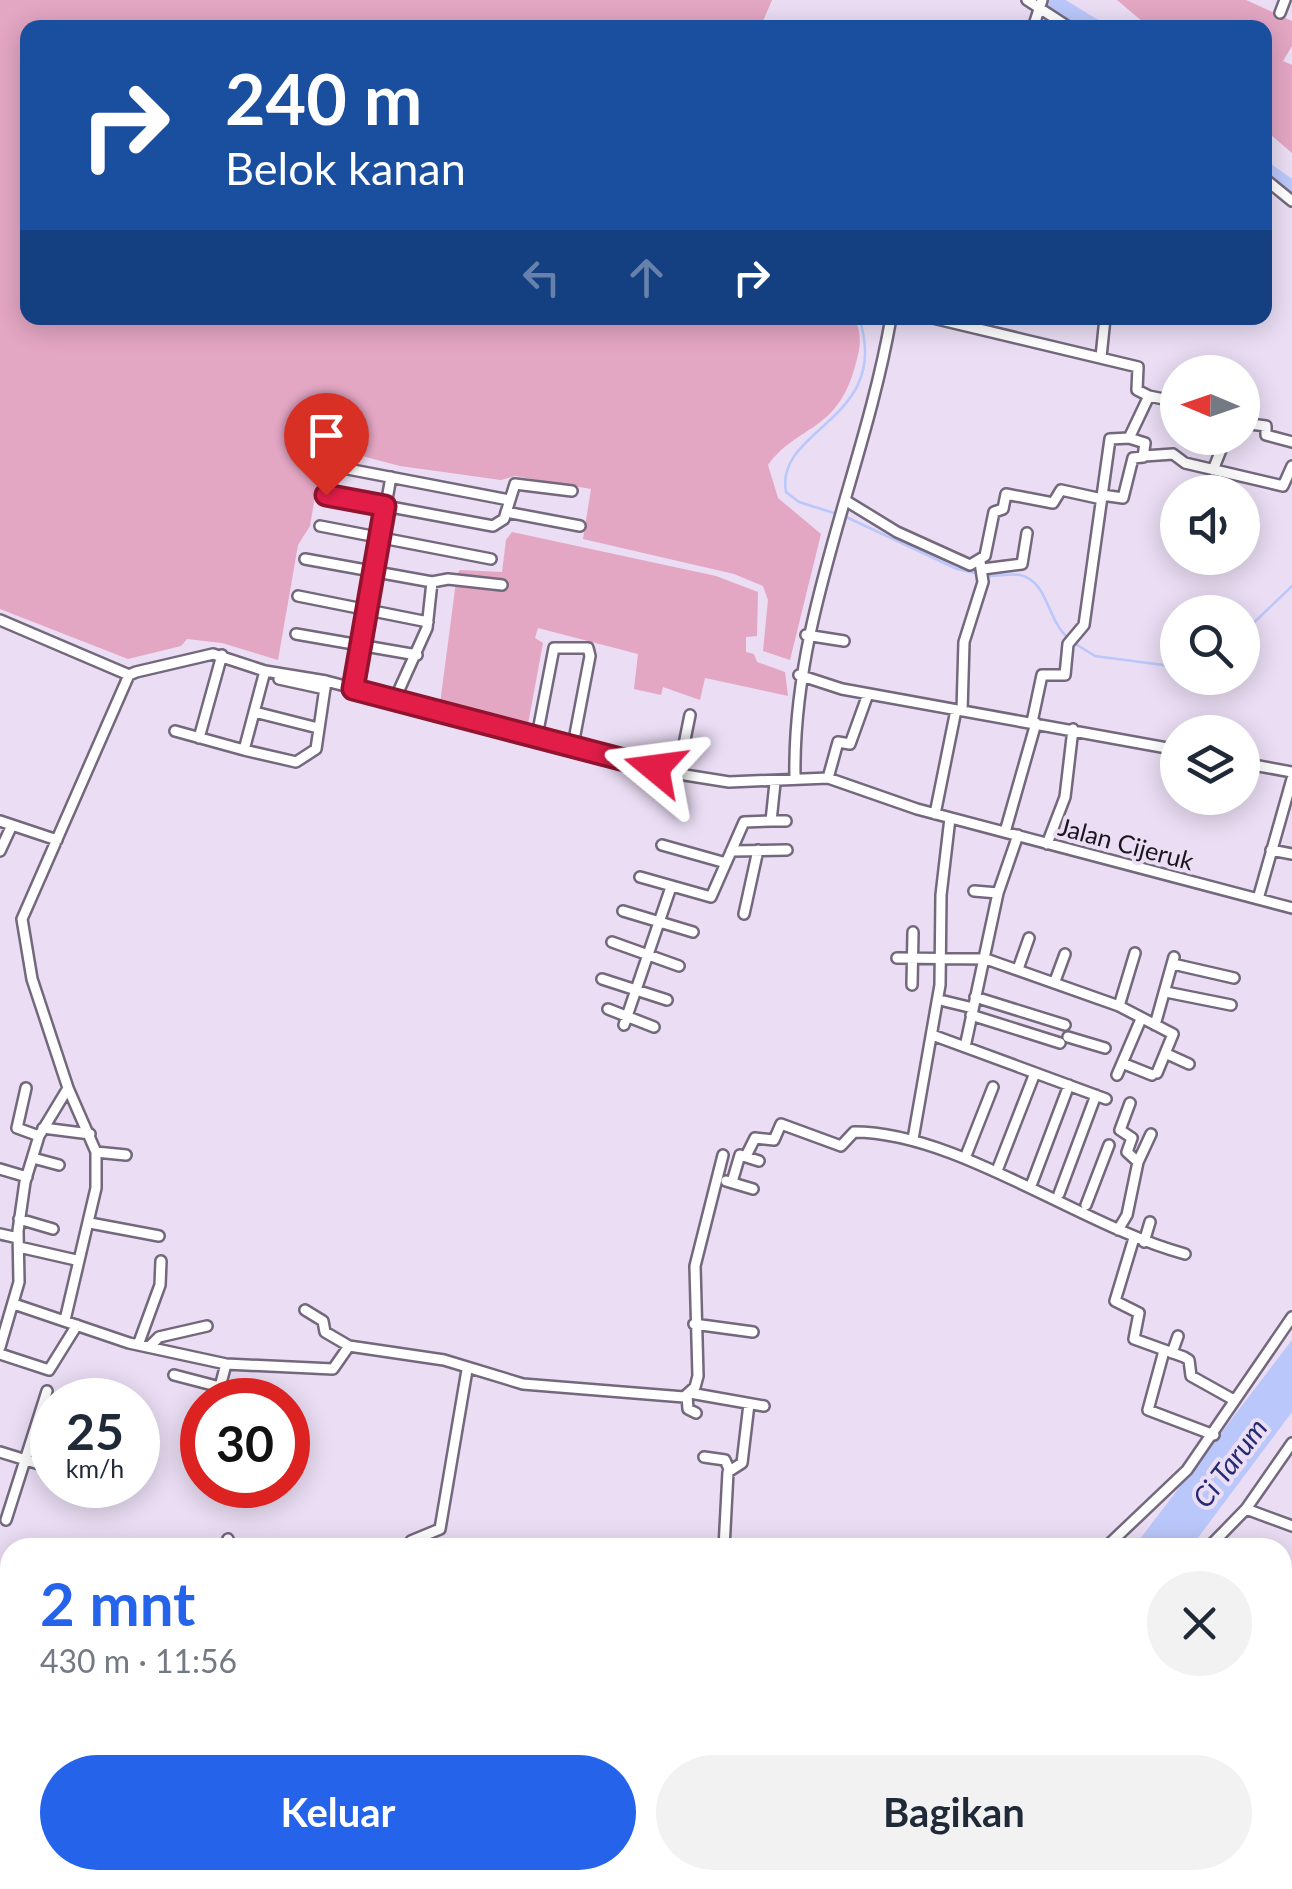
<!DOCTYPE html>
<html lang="id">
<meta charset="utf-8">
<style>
:root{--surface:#fff;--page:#f2f2f3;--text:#1f2937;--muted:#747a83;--accent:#2563eb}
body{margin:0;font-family:Lato,sans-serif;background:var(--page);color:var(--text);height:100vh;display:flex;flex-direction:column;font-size:38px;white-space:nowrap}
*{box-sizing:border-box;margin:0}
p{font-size:32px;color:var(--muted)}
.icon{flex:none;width:55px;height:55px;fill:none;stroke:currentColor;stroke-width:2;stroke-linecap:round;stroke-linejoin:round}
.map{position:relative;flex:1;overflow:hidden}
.side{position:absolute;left:0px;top:1538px;width:1292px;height:352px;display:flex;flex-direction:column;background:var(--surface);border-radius:30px 30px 0 0;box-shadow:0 5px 25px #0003}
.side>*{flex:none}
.hud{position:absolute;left:20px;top:20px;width:1252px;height:305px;border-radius:20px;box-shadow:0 5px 25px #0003;background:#1a4fa0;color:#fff;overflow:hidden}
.needle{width:65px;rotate:272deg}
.tools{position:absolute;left:1160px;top:355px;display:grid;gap:20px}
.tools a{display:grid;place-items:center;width:100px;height:100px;border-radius:50%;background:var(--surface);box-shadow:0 5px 25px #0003;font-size:50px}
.speed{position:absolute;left:30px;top:1378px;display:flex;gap:20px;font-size:50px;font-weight:700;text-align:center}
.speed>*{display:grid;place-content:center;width:130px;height:130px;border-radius:50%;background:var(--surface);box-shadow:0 5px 25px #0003;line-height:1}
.speed small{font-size:25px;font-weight:400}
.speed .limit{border:15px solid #d22;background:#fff;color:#111}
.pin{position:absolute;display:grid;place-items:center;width:85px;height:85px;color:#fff;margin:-102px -42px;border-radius:50% 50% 50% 0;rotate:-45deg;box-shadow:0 0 10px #0007}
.pin .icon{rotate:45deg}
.me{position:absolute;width:110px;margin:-55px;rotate:286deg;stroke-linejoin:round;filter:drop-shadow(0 0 8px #0008)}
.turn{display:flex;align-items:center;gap:35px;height:210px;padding:0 40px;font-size:45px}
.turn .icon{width:130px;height:130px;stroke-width:2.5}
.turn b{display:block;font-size:70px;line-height:85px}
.lanes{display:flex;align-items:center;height:95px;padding:0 40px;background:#0003;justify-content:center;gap:50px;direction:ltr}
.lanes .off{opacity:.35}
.round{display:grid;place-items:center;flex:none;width:105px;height:105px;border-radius:52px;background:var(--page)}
.head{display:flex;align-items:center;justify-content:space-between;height:170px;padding:0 40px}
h1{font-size:60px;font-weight:700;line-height:75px;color:var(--accent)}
.primary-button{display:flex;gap:20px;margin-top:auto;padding:20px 40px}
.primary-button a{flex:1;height:115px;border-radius:60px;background:var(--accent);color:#fff;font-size:40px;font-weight:700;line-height:115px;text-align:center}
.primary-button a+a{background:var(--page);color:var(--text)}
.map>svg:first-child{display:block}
</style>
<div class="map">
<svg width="1292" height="1889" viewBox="0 0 1292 1889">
<rect width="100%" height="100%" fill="#eaddf4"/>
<!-- green -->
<path fill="#e3a6c3" d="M0,0H772L763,21L765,28H28V318H855C863,338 860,349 854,370C835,433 797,425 768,465L778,498L821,534L790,660L763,651L768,600L763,586L734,574L583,539L591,489L515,476L501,480L400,466L328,447L323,448L310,526L298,545L278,660L222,643L187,639L181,646L128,659L0,609Z
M1117,0H1246L1292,21V46L1283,61L1292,65V153L1265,130V28L1149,27Z
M512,532L716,576L758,592L757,636L746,637V652L754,654L757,662L785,672L788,696L705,678L700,700L663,687L661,695L634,689L638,654L538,628L535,638L543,643L528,724L440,704L457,574L460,570L502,572L506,540Z"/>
<!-- water -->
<path fill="#bac7fa" d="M1292,1340V1412L1191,1547L1133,1548Z
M922,1880H967L966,1889H921Z"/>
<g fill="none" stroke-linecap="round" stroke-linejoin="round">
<!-- stream -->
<path stroke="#bac7fa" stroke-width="2.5" d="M837,514L799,502L786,492C774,428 893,420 859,318
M844,516L957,569L979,574
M987,576C997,577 1009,573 1020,575C1048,581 1047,620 1068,638
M1242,634L1292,586
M1074,643L1095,656L1178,667"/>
<!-- river -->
<path stroke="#bac7fa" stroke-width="15" d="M1051,0L1097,28
M1265,169L1292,188"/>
<defs>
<path id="street" d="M1027,0L1070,28
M1280,13L1285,0
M1033,28L1042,0
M1265,179L1292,201
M933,318L1138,367L1137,390L1149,396L1129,438L1110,439L1084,625L1068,644L1065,675H1042L1032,722
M1101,357L1105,318
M1149,396L1178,402
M1242,423L1266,426V435L1292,442
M1207,438L1223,445L1213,470
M1144,456L1173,454L1185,463L1283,486L1292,466
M332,466L509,500
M326,495L493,526L504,519L515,484L572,491
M1102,495L1123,498L1133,458L1143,457L1145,443L1129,438
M848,502L897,532L970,565L985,556L994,512L1003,509L1006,494L1053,503L1061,490L1102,499
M506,512L580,526
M320,526L491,559
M305,559L432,582L448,579L502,585
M983,569L1022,564L1027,533
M298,596L428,622
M0,620L129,675
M296,634L417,655
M806,635L844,641
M265,671L244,750L296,762L316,749L326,681
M799,675L842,689L1178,750
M279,679L325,689
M353,689L391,477
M399,690L427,628L432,582
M962,711L964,642L983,582L980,562
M255,712L318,728
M175,731L244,750
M537,736L554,648H588L590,656L573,745
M199,738L222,655
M1242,763L1292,772
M678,774L690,715
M795,778C792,618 864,473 891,318
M828,778L838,742L850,744L868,694
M935,814L956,710
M0,821L57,840
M771,821H786
M1005,832L1036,723
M1047,844L1065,797L1073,729
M662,845L726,863
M1271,850L1292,854
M0,851L12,825
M731,851L787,850
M640,877L711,897L744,822L771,821L775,783
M974,891L998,893
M1258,899L1292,779
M623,911L693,932
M744,914L758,850
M612,942L679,966
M897,958L986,959L1119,1006L1173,1034L1157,1073
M1173,964L1234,978
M1018,969L1029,938
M602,979L667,1000
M1055,981L1065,954
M912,985L913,932
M1166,992L1231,1005
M975,997L1065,1025
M944,1001L973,1008
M1119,1006L1135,953
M608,1009L654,1027
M971,1015L1060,1043
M624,1025L671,887
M1155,1025L1174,957
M935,1036L1106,1099
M1068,1037L1105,1048
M965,1047L998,893L1018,835
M1167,1054L1189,1064
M1122,1063L1152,1075
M1117,1075L1141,1019
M26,1088L17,1128L39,1136
M43,1128L90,1134
M913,1139L940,985L941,895L950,818
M96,1152L126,1155
M967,1153L993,1087
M746,1156L755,1138L774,1140L781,1124L841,1146L854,1132C957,1132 1081,1226 1185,1254
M33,1158L59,1165
M1138,1162L1151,1134
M998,1168L1035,1073
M0,1169L27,1177
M726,1181L753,1189
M732,1182L740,1155L759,1161
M1032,1183L1069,1085
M1059,1194L1096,1095
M1086,1205L1109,1145
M19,1219L53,1229
M90,1223L159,1236
M1118,1230L1127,1215L1138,1162L1127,1152L1132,1138L1120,1130L1130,1103
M0,1234L18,1238
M1134,1238L1115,1301L1139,1313L1134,1339L1184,1357L1189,1360L1191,1376L1234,1400
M1144,1242L1150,1222
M19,1247L76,1260
M14,1304L129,1343L226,1364L333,1369L349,1346
M305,1310L323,1321L325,1332L349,1346L444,1360L523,1384L684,1397L695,1387L698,1376L695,1266L723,1155
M65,1320L96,1188V1152L68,1088
M694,1324L753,1332
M138,1345L160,1285L161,1261
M0,1347L19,1282L18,1231L25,1182L39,1136L68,1088L32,979L22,919L129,675L136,672L213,654L265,671L326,681L685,775L729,782L828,778L917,809L1292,908
M149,1347L159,1337L207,1326
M1164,1351L1148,1410L1214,1435
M1172,1353L1178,1336
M0,1354L49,1370L77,1325
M174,1375L220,1387L226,1364
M690,1393L764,1406
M687,1395L688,1409L696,1413
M0,1452L52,1468
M704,1457L725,1460L729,1469
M1246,1509L1292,1526
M6,1520L47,1391
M411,1541L440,1529L467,1370
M121,1548H145
M227,1548L228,1539
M724,1548L728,1472L742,1463L749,1404
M1105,1548L1187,1470L1292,1317
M1208,1548L1246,1509L1292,1443
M0,1588L10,1591
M0,1763L10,1779
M1282,1812L1292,1800
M1282,1821L1292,1824
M3,1842L10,1832
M2,1856L8,1889
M1023,1880V1889
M1279,1880L1289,1889
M581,1889V1880
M596,1889L651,1884L676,1889
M719,1889L721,1880
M809,1889L811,1880
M912,1889L914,1880
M989,1889L990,1880
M1224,1889L1231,1880"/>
</defs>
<!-- street casing -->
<use href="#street" stroke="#73687c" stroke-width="14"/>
<!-- street -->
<use href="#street" stroke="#fff" stroke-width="9"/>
</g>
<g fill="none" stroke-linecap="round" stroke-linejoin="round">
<defs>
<path id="route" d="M326,495L385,506L353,689L655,768"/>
</defs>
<!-- route casing -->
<use href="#route" stroke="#92132f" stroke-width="25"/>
<!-- route -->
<use href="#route" stroke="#e11d48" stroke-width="18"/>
</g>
<g text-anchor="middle" stroke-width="8" stroke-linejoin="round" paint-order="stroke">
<!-- street labels -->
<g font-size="25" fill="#19151d" stroke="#eaddf4">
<text transform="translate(1126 844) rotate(15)" y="9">Jalan Cijeruk</text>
</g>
<!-- water labels -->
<g font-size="28" font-style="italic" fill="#252b73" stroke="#eaddf4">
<text transform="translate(1230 1463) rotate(-53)" y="10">Ci Tarum</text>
</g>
</g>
</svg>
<div class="tools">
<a><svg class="needle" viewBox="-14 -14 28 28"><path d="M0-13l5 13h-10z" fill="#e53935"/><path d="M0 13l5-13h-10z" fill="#747a83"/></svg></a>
<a><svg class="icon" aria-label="sound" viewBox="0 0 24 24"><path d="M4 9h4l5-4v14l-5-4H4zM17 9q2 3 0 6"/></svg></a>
<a><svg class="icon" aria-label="search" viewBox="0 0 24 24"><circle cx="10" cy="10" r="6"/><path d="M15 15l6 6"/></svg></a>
<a><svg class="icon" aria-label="layers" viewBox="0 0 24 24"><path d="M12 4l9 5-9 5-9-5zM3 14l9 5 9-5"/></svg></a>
</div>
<div class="speed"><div>25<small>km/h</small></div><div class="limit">30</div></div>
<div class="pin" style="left:326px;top:495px;background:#d93025"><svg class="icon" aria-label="arrive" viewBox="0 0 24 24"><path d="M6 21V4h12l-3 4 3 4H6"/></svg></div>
<svg class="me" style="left:655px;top:768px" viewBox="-20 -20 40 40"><path d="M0-17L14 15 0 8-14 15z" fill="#e11d48" stroke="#fff" stroke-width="4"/></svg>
<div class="hud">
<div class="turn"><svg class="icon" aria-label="right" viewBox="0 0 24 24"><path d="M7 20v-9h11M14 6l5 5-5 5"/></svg><div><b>240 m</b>Belok kanan</div></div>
<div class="lanes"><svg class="icon off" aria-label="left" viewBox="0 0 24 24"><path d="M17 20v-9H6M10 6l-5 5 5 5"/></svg><svg class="icon off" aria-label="ahead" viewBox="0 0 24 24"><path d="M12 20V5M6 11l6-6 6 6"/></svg><svg class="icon" aria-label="right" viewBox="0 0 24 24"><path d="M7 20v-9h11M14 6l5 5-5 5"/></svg></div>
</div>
<section class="side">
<div class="head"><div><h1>2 mnt</h1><p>430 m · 11:56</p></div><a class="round"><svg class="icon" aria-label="close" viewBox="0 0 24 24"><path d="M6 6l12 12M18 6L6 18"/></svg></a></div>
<div class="primary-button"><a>Keluar</a><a>Bagikan</a></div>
</section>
</div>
